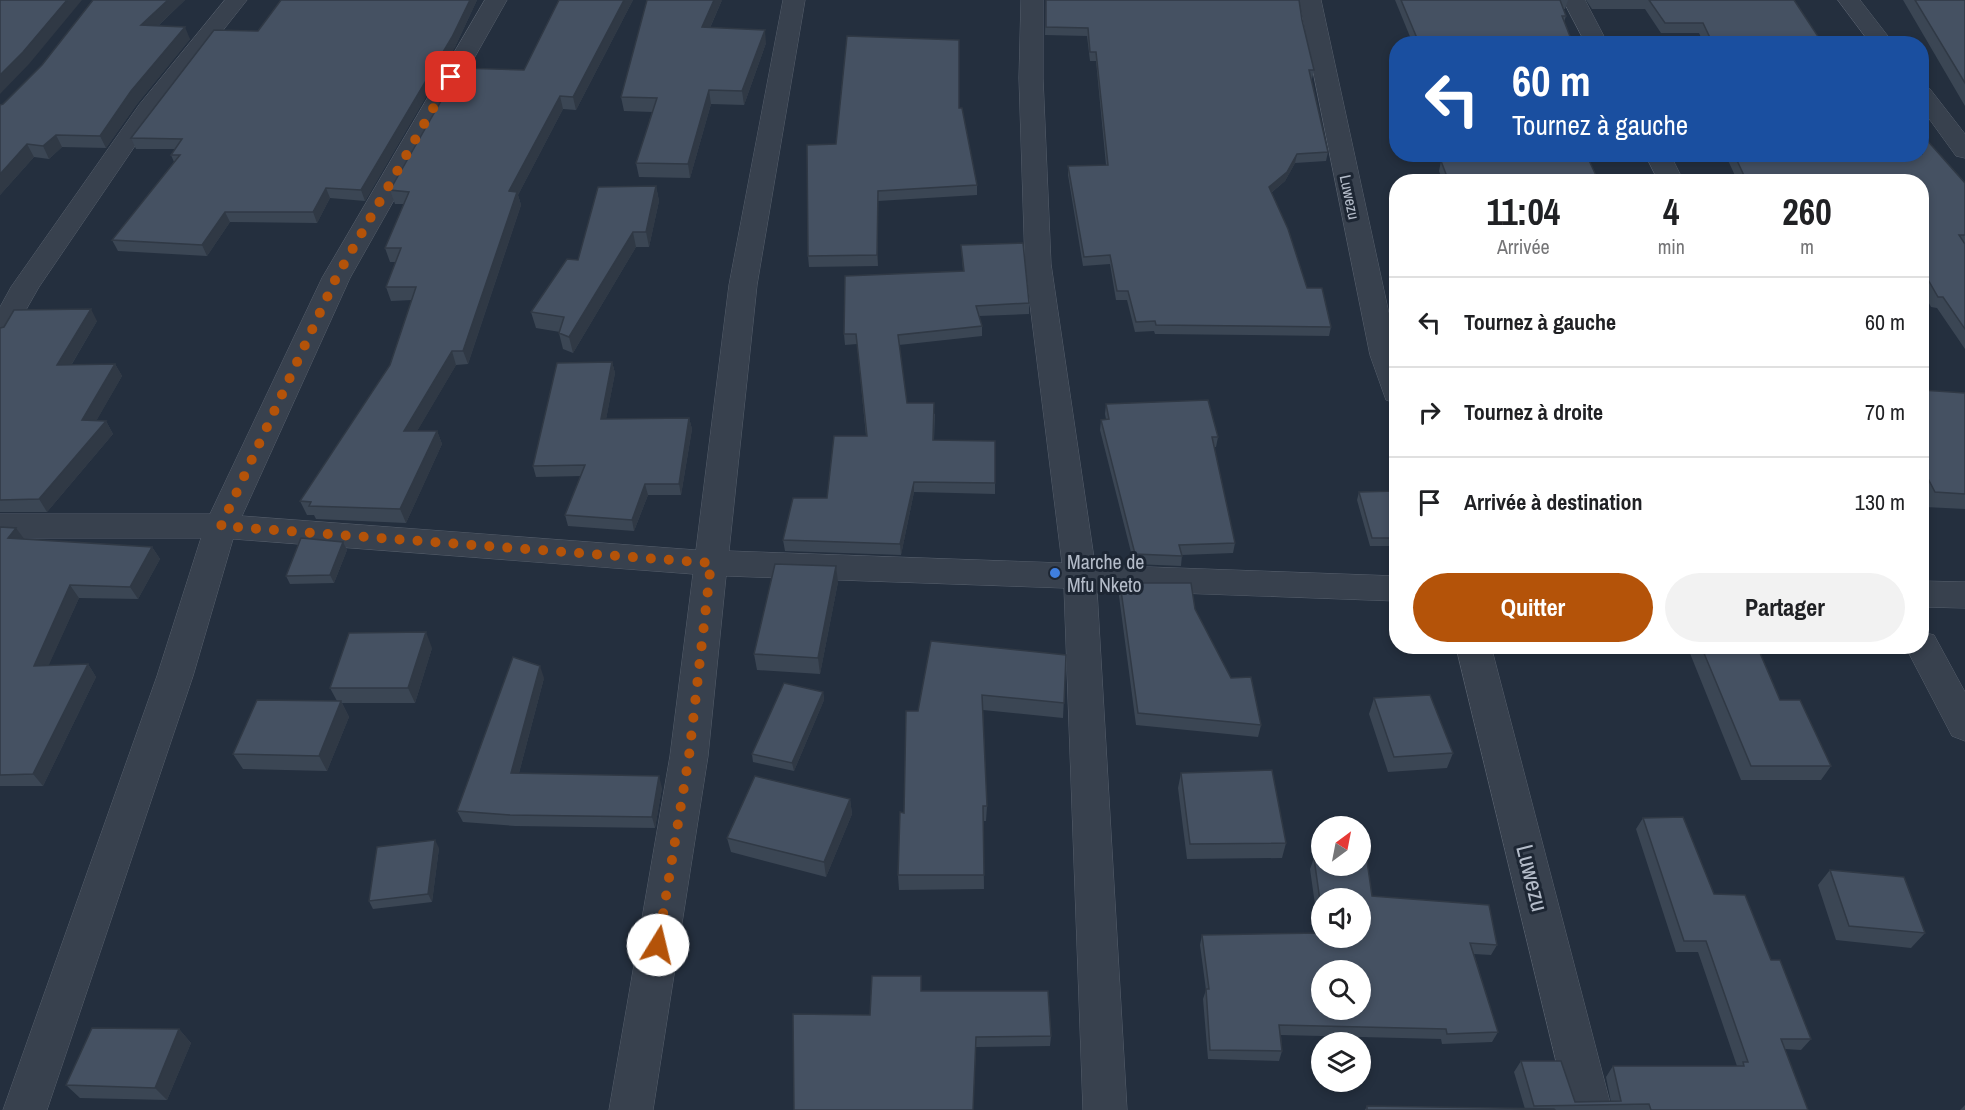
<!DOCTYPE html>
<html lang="fr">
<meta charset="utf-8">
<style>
:root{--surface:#fff;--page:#f2f2f2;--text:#202124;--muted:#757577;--line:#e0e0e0;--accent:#b45309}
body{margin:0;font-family:"Archivo Narrow",sans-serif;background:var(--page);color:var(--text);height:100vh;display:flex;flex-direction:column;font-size:22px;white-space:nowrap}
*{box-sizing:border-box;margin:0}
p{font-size:20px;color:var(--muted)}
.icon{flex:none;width:33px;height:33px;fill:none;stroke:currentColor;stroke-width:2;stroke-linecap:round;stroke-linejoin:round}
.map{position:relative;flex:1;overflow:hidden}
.side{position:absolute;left:1389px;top:174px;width:540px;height:480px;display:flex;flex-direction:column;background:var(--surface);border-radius:24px;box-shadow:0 3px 9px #0003}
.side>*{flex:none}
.banner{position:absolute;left:1389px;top:36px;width:540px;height:126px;border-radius:24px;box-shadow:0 3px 9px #0003;background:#1a4fa0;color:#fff;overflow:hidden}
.needle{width:39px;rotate:32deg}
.buttons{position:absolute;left:1311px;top:816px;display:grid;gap:12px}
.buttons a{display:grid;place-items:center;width:60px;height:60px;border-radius:50%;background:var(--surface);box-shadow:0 3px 9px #0003;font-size:30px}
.pin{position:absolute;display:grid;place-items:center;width:51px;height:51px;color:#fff;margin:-26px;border-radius:12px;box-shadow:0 3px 9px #0006}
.me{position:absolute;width:66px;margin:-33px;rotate:9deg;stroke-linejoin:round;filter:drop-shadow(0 0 4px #0008)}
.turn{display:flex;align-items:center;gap:21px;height:126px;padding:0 24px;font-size:27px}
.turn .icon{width:78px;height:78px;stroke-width:2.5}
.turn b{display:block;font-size:42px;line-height:51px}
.eta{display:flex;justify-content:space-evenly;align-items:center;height:102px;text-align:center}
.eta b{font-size:36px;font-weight:700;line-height:42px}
.primary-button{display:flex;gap:12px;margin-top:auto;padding:12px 24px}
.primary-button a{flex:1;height:69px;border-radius:36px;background:var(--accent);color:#fff;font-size:24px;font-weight:700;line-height:69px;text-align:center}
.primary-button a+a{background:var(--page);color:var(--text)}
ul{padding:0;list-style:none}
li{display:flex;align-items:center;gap:18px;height:90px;padding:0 24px;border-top:2px solid var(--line)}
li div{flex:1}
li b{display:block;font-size:22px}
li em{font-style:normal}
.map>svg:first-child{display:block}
</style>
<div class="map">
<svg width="1965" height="1110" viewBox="0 0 1965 1110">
<rect width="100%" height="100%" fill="#242f3e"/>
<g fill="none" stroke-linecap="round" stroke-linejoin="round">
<defs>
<path id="minor" d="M225,0H247L156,115L39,287L10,338L0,341V307L11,287L139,105Z
M485,0H507L350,278L242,516L696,550L729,285L783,0H805L757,285L729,551L1062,563L1025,264L1019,78L1021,0H1043V78L1051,264L1095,565L1396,576V601L1097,590L1127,1110H1083L1064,588L726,576L708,756L653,1110H609L670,756L693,574L233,539L193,676L47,1110H3L157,676L201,538H0V514H210L322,278Z
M1299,0H1321L1396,346V403L1386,400L1370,355Z
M1563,0H1585L1608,44H1586Z
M1838,0H1860L1894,44H1871Z
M1922,87L1930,89L1965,134V158L1956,156L1922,109Z
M1645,154H1670L1684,182H1659Z
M1922,581L1965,582V608L1922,607Z
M1922,632L1934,635L1965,692V741L1952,736L1905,646H1922Z
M1456,646H1491L1612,1110H1568Z"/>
</defs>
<!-- minor casing -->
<use href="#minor" stroke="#565f6c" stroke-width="1"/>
<!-- minor -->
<use href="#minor" fill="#38414e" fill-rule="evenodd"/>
</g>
<!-- wall -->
<path fill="#3b4654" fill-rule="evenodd" d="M93,0H185L158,26L190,39L137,104L106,148L62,147L49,159L34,157L0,195V105L3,104L42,65Z
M281,0H477L455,47L365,201L330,198L317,223L230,222L207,256L118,251L112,240L174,162L171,155L175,149H136L131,138L258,31Z
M559,0H633L576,110L563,109L518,195L521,205L468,364L456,365L417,431H437L442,444L406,523L316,519L314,515H307L300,501L390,365L412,300L391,301L386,287L396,262H390L385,248L404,204H395L390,190L524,70Z
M722,0L710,28L766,43L744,105L711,104L690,178L639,177L636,163L652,112L624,111L621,97Z
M1046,0L1302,20L1314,70L1312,79H1311L1328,152L1326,161L1295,163L1285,181L1271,193L1307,288L1331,327L1329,336L1155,334L1154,331L1135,332L1127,300H1116L1110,264L1083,266L1068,175V166L1106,165L1096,61H1090L1087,36L1045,35Z
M1395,0H1568L1565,9H1563L1566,16L1564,22L1573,44H1413Z
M1586,0H1794L1823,44H1704L1699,33H1661L1645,9H1592Z
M1903,0H1965V106Z
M959,108L977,185V195L878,201V266L809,267L808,256L836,144Z
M1462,154H1577L1599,182H1443L1439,171L1441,161H1464Z
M1725,154H1922L1965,183V349L1937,308L1931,307L1922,290V182H1738Z
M656,186L659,201L649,247H636L573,353L563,349L559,333L560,332L536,328L531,312L578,260Z
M961,245L1029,303V314L979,316L982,326V336L899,345L907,403L935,414L934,440L995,441V494L914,492L901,555L785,551L783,540L827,498L866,436L857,344L845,345L844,334L963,271Z
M97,321L72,364H115L122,376L96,421H106L113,434L47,512H0V328Z
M612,362L615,373L606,419L689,418L692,429L681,495H648L634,531L568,526L565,515L581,476L536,477L533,466Z
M1922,390L1965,393V509L1925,507L1922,501Z
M1106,404L1218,437L1216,447H1214L1235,543L1233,553L1182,555L1181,566L1134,564L1100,430L1101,420L1106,419L1105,414Z
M1396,491V546H1370L1357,500L1359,492Z
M0,527L24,539L152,547L160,559L138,599L79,598L48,666L88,664L96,677L43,786H0Z
M343,542L347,550L334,583L290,584L286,576Z
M838,582L820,674L757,670L754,654Z
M1120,583L1195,609L1231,678L1261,725L1258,737L1136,725L1119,596Z
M1687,646H1757L1780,700L1831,766L1821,780H1741Z
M432,648L415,703H342L349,717L327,771L243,769L233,754L337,701L330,688Z
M1066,655L1063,718L983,710L987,806L986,821H983L984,889L899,890L898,875L904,813L918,711Z
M544,678L519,773L662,788L655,828L515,826L463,822L457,811Z
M823,692L824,700L794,771L753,762L752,754Z
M1374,698L1453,753L1447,768L1388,772L1369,714Z
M1181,773L1286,843L1282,858L1187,859L1178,788Z
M850,799L852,814L826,877L731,852L727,838Z
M1643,818L1714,894L1771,960L1811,1039L1801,1050L1785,1049L1808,1110H1365L1367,1106L1525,1109L1514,1072L1521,1061L1575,1102H1611L1606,1077L1613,1066H1737L1698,952H1676L1636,829Z
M439,848L432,902L373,909L369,901Z
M1314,858L1372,896L1497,945L1491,955L1474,954L1498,1032L1492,1042L1442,1044L1441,1039L1281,1035L1282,1051L1279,1061L1208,1059L1203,999L1206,990L1200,945L1202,935L1319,933L1310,869ZM1322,898L1360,938H1322Z
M1830,870L1925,933L1911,948L1836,940L1818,885Z
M922,991L1051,1036L1050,1046L976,1047L973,1110H794L870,1015Z
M179,1029L191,1043L167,1100L80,1098L66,1085Z
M1965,1105V1110H1960Z"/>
<!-- shaded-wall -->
<path fill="#303945" d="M67,0H82L29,64L0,94V75Z
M168,0H185L146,37L141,25Z
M470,0H477L455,47L365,201L361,190Z
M624,0H633L576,110L573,97Z
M714,0H722L704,41L702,27Z
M185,27L190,39L137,104L106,148L100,136L131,91Z
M765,30L766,43L744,105L742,91Z
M709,90L711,104L690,178L688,164Z
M560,96L563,109L518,195L521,205L468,364L463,351L509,191Z
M56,135L62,147L49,159L43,146Z
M27,144L34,157L0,195V174Z
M1297,154L1295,163L1285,181L1267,196L1269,187Z
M656,186L659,201L649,247L646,232Z
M326,188L330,198L317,223L313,212Z
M878,191V266L877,255Z
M225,212L230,222L207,256L202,245Z
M633,232L636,247L573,353L569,337Z
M91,309L97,321L64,377L57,365Z
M452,351L456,365L409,445L404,431Z
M612,362L615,373L604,430L601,419Z
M115,364L122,376L90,432L82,420Z
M689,418L692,429L681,495L679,484Z
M106,421L113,434L47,512L39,499Z
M437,431L442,444L406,523L400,509Z
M914,482V492L901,555L900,544Z
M645,484L648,495L634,531L632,520Z
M16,528L25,540L8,538Z
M343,542L347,550L334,583L330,575Z
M152,547L160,559L138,599L130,587Z
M836,566L838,582L820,674L818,658Z
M70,585L79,598L43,678L34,666Z
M426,632L432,648L415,703L408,688Z
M88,664L96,677L43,786L33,774Z
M540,666L544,678L516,784L511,773Z
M823,692L824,700L794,771L792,763Z
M341,701L349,717L327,771L319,756Z
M659,776L662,788L655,828L652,817Z
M850,799L852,814L826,877L824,862Z
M435,840L439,848L432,902L428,894Z
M179,1029L191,1043L167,1100L155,1088Z"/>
<!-- building -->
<path fill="#455162" stroke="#303945" stroke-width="1.5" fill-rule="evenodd" d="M0,0H67L23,52L0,75Z
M93,0H168L141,25L185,27L131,91L100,136L56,135L43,146L27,144L0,174V105L3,104L42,65Z
M281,0H470L452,37L361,190L326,188L313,212H225L202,245L112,240L180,155H171L182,139L131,138L214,30L258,31Z
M559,0H624L573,97L560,96L509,191L517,192L463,351H452L404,431H437L400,509L309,506L311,502L300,501L390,365L416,287H386L401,248H385L409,192L390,190L460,68L524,70Z
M647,0H714L702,27L765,30L742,91L709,90L688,164L636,163L657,98L621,97Z
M1046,0H1299L1302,20L1314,70H1309L1328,152L1297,154L1287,172L1269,187L1288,229L1307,288H1322L1331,327L1156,325L1155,321L1136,322L1128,291H1117L1110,255L1084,257L1068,166L1108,165L1096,52H1090L1088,28L1046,27Z
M1401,0H1560L1566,16H1562L1573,44L1419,43Z
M1649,0H1794L1823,44H1713L1703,23H1665Z
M1915,0H1965V83Z
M847,36L959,40V108H962L977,185L878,191L877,255L808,256L807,145L836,144Z
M1922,138H1925L1965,183V235H1959L1965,244V329L1943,297H1938L1922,269V182H1747L1734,154H1922Z
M1468,154H1577L1578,157L1587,156L1599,182H1449L1441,161H1470Z
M656,186L646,232H633L569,337L559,333L564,317L531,312L567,259L578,260L598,187Z
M1023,243L1029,303L976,306L982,326L898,335L907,403H934L933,440L995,441V483L914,482L900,544L783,540L793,498H827L834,436H867L856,334H844L845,276L964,271L961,245Z
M91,309L57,365L115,364L82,420L106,421L39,499L0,500V328L4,327L14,310Z
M612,362L601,419L689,418L679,484H645L632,520L565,515L585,465L533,466L557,363Z
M1922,390L1965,393V494L1935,492L1922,467Z
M1208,400L1218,437H1212L1235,543L1179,545L1182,556L1135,554L1101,420L1109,419L1106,404Z
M1396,491V538H1372L1359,492Z
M0,527L16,528L8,538L152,547L130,587L70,585L34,666L88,664L33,774L0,775Z
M301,538L343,542L330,575L286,576Z
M775,564L836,566L818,658L754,654Z
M1120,583H1191L1195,609L1231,678L1251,677L1261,725L1138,713Z
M426,632L408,688H330L349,633Z
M931,641L1066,655L1064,703L982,695L987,806H983L984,875H898L900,812L904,813L906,711H918Z
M1701,646H1757L1780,700H1800L1831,766H1751Z
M513,657L540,666L511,773L659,776L652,817L510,815L457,811Z
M784,683L823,692L792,763L752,754Z
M1430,695L1453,753L1394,757L1374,698Z
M257,700L341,701L319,756L233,754Z
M1272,770L1286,843L1190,844L1181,773Z
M755,776L850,799L824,862L727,838Z
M1683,817L1714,894L1745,895L1771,960H1780L1811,1039H1781L1808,1110H1651L1649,1104L1534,1106L1521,1061H1561L1575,1102L1621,1101L1613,1066H1744L1743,1062H1748L1706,941H1684L1643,818Z
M435,840L428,894L369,901L377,847Z
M1314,858L1322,859V866H1360V860L1367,861L1372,896L1489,905L1497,945L1470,943L1498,1032L1447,1034L1446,1029L1279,1025L1282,1051L1210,1050L1206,989H1209L1202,935L1322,933V938H1360V898H1322V915ZM1322,970H1360V1010H1322Z
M1830,870L1904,877L1925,933L1849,926Z
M872,976H921V991H1048L1051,1036L976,1037L973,1110H794L793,1014L870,1015Z
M92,1028L179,1029L155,1088L66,1085Z
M1367,1106L1554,1109L1555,1110H1367Z"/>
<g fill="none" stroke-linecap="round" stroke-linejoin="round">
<!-- route -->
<path stroke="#b45309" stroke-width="10" stroke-dasharray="0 18" d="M451,77L336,278L221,526L711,563L689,756L658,945"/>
</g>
<!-- markers -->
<circle fill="#3f7fe0" stroke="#1d2633" stroke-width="2" cx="1055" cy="573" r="6"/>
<g text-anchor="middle" stroke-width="6" stroke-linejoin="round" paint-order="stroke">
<!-- far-street labels -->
<g font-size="16" fill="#b4bcc9" stroke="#1d2633">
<text transform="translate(1350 197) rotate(78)" y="6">Luwezu</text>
</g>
<!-- poi labels -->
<g font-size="20" fill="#b4bcc9" stroke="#1d2633" text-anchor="start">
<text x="1067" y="569">Marche de<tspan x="1067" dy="23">Mfu Nketo</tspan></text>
</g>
<!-- near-street labels -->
<g font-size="24" fill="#b4bcc9" stroke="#1d2633">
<text transform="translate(1532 878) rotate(76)" y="8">Luwezu</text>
</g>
</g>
</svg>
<div class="buttons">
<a><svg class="needle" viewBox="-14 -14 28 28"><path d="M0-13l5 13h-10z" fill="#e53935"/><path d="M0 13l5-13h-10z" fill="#757577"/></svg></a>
<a><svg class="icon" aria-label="sound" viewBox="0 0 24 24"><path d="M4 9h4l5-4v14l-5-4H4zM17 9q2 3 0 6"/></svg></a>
<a><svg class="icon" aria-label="search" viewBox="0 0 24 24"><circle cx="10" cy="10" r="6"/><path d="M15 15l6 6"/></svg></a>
<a><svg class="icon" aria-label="layers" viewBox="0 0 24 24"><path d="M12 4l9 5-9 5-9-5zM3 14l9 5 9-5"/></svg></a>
</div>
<div class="pin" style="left:451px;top:77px;background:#d93025"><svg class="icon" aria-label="arrive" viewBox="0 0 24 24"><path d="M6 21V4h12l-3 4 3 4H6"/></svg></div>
<svg class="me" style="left:658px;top:945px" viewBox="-20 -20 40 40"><circle r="19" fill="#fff"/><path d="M0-13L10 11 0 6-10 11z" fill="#b45309"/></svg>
<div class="banner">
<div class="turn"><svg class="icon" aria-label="left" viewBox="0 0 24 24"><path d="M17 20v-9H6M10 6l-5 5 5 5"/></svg><div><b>60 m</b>Tournez à gauche</div></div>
</div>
<section class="side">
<div class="eta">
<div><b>11:04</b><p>Arrivée</p></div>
<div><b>4</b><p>min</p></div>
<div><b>260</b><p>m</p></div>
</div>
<ul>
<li><svg class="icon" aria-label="left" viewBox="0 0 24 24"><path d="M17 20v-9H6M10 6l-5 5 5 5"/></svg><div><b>Tournez à gauche</b></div><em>60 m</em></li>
<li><svg class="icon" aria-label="right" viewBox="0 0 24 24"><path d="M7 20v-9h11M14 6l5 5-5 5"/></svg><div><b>Tournez à droite</b></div><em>70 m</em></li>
<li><svg class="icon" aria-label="arrive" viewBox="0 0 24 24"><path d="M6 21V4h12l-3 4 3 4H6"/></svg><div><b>Arrivée à destination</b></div><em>130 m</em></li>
</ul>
<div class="primary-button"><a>Quitter</a><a>Partager</a></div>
</section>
</div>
